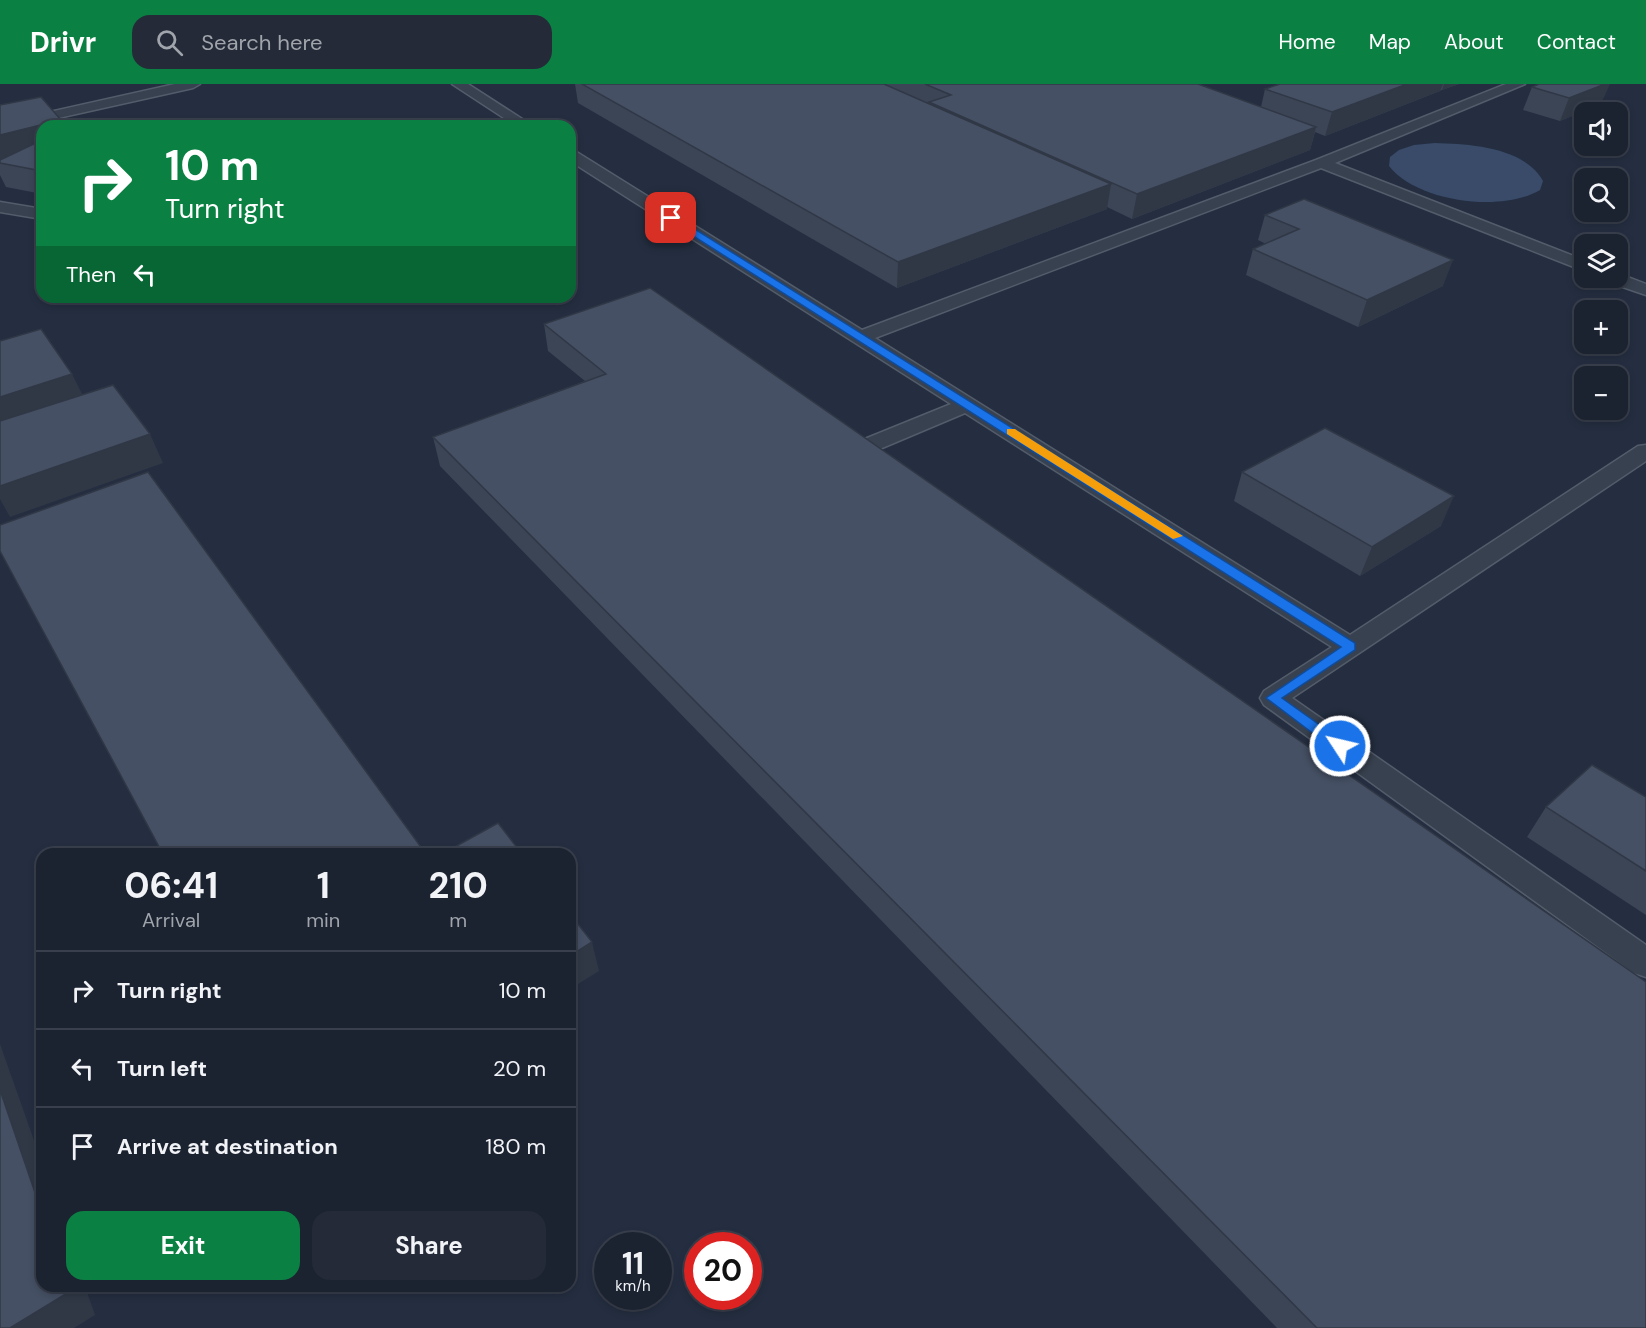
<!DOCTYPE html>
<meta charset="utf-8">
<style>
:root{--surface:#1b2230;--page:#242a38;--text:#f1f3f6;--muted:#a0a4ab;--line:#393f4c;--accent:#0b8043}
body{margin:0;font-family:"DM Sans",sans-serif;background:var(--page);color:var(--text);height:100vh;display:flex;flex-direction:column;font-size:22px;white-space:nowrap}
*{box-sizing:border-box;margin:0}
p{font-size:20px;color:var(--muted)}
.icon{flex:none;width:33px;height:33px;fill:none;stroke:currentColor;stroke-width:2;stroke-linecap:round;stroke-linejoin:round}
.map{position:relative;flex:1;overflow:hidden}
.sheet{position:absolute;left:36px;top:764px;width:540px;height:444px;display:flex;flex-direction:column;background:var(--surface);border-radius:18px;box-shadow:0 3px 9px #0003,0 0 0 2px var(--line)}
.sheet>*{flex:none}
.hud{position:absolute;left:36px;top:36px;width:540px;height:183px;border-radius:18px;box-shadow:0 3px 9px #0003,0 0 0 2px var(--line);background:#0b8043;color:#fff;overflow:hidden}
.controls{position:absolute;left:1574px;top:18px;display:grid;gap:12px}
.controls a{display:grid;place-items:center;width:54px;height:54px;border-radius:12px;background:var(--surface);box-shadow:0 3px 9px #0003,0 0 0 2px var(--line);font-size:30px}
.speed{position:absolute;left:594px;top:1148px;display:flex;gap:12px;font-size:30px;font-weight:700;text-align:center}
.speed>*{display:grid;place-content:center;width:78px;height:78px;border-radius:50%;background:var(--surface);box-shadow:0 3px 9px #0003,0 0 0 2px var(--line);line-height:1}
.speed small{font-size:15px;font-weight:400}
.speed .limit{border:9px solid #d22;background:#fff;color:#111}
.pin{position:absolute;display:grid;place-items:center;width:51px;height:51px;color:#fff;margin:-26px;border-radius:12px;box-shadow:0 3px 9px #0006}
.me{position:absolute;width:66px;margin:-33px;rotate:305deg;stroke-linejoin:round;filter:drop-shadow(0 0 4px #0008)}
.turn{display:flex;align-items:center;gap:21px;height:126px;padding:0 30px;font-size:27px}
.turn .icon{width:78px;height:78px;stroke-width:2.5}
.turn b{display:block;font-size:42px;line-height:51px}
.then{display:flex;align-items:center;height:57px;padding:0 30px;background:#0003;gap:12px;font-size:22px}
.eta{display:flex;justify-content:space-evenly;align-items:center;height:102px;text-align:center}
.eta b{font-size:36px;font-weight:700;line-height:42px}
.action{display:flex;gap:12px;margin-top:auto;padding:12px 30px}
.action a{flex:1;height:69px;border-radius:18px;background:var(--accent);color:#fff;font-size:24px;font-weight:700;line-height:69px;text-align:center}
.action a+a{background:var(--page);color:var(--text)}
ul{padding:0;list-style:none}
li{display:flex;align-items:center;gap:18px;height:78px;padding:0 30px;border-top:2px solid var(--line)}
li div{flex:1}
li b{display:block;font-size:22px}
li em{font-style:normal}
header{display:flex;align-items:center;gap:36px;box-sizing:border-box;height:84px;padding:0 30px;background:var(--accent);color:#fff}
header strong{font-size:28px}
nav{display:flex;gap:33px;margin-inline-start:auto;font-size:21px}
.search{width:420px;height:54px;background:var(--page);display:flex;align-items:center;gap:15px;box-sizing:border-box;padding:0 21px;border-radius:18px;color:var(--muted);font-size:22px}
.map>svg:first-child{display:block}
</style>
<header>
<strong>Drivr</strong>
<div class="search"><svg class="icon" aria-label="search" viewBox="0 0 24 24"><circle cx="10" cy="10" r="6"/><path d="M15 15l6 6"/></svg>Search here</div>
<nav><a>Home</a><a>Map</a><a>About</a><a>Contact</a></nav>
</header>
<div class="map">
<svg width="1646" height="1244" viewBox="0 0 1646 1244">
<rect width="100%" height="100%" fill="#242e40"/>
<!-- water -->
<path fill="#394b69" d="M1435,59C1470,60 1524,63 1543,97L1540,106C1502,129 1417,118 1389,82L1390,73L1399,66L1414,61Z"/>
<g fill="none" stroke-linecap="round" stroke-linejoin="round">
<defs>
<path id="lane" d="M175,0H200L193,4L0,47V39Z
M452,0H468L533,42H516Z
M1506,0H1525L1335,79L1584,176V187L1321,84L875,254L1350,551L1638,362L1646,361V377L1292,614L1646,861V893L1634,889L1264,621L1260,614L1264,607L1332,563L965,329L856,375H840L837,370L840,365L951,320L570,77V65L575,67L862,246L1316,76Z
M0,118L42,125V135L0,128Z
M1617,189L1646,200V211L1608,198L1605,194H1617Z"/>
</defs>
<!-- lane casing -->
<use href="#lane" stroke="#535c6a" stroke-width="3"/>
<!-- lane -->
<use href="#lane" fill="#38414f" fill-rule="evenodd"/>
</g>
<!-- wall -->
<path fill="#3b4556" d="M575,0H1198L1261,23L1265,5L1280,0H1459L1442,6H1441L1440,7L1325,52L1315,48L1310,66L1132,135L1107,123V125L897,204L578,19Z
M1532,3L1601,20L1560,37L1523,26Z
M0,21L42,42V110L6,103L0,91Z
M1265,131L1443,202L1358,243L1246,191L1253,165L1266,160L1258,156Z
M650,204L1646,1244H1277L440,382L433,353L585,297L548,267L544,240Z
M1242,388L1441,442L1360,492L1234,417Z
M1646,713V831L1527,753L1546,723Z"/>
<!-- shaded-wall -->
<path fill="#303846" d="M1407,0H1443L1440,7L1325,52L1332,28Z
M1444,0H1459L1442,6Z
M1605,0H1610L1601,20L1560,37L1569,14Z
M61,36L64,42H42V67L0,77V51Z
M1316,43L1310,66L1132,135L1137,110Z
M1111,100L1107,125L897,204L898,178Z
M1453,176L1443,202L1358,243L1367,216Z
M72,290L86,318L0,346V313Z
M150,350L163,379L10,433L0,415V402Z
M1454,412L1441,442L1360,492L1372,463Z
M592,858L599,887L570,905V872Z
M0,960L42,1079V1129L0,1006Z
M67,1202H85L95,1231L74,1244H10Z"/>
<!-- building -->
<path fill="#455064" stroke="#303846" stroke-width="1.5" d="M582,0H884L1111,100L898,178Z
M925,0H1198L1316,43L1137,110L929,18L951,11Z
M1280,0H1407L1332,28L1265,5Z
M1539,0H1605L1569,14L1532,3Z
M41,13L61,36L0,51V21Z
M42,56V87L0,79V76Z
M1304,115L1453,176L1367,216L1253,165L1299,145L1265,131Z
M650,204L1646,898V1244H1317L433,353L606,290L544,240Z
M41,245L72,290L0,313V257Z
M113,301L150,350L0,402V337Z
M1325,344L1454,412L1372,463L1242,388Z
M148,388L426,770H163L0,467V441Z
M1592,681L1646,713V787L1546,723Z
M498,739L522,770H442Z
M570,830L592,858L570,872Z
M0,1006L42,1129V1202H67L69,1208L10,1244H0Z"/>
<!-- route -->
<path fill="#1a73e8" stroke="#114b97" stroke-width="1.5" d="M668,132H674L1355,559V566L1282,614L1345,659V666H1335L1266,614L1341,563L668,136Z"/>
<!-- slow -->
<path fill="#f59e0b" d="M1007,345H1015L1183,452L1173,455L1007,350Z"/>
</svg>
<div class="controls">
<a><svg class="icon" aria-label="sound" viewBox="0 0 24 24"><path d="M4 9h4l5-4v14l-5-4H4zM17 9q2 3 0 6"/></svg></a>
<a><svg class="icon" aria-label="search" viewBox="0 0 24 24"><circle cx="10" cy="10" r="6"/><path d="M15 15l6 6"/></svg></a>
<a><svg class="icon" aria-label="layers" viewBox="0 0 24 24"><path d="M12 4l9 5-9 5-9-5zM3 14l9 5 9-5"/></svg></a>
<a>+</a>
<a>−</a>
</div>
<div class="speed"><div>11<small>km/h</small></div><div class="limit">20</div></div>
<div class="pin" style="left:671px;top:134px;background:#d93025"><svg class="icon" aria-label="arrive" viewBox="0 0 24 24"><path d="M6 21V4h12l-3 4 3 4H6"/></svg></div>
<svg class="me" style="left:1340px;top:662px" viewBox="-20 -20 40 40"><circle r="17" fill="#1a73e8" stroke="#fff" stroke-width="3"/><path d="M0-11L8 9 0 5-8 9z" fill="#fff"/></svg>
<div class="hud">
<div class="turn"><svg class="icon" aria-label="right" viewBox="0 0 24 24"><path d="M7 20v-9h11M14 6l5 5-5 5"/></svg><div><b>10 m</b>Turn right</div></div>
<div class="then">Then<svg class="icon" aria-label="left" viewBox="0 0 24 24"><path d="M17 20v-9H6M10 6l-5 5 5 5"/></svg></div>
</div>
<section class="sheet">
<div class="eta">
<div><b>06:41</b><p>Arrival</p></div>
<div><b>1</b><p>min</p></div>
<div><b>210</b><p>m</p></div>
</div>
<ul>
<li><svg class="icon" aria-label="right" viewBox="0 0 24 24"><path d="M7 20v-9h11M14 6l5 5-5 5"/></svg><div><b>Turn right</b></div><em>10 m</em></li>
<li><svg class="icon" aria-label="left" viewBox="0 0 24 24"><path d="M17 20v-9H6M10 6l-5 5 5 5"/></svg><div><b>Turn left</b></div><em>20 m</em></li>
<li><svg class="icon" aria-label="arrive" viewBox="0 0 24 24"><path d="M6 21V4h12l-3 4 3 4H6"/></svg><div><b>Arrive at destination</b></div><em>180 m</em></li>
</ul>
<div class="action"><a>Exit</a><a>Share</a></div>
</section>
</div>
